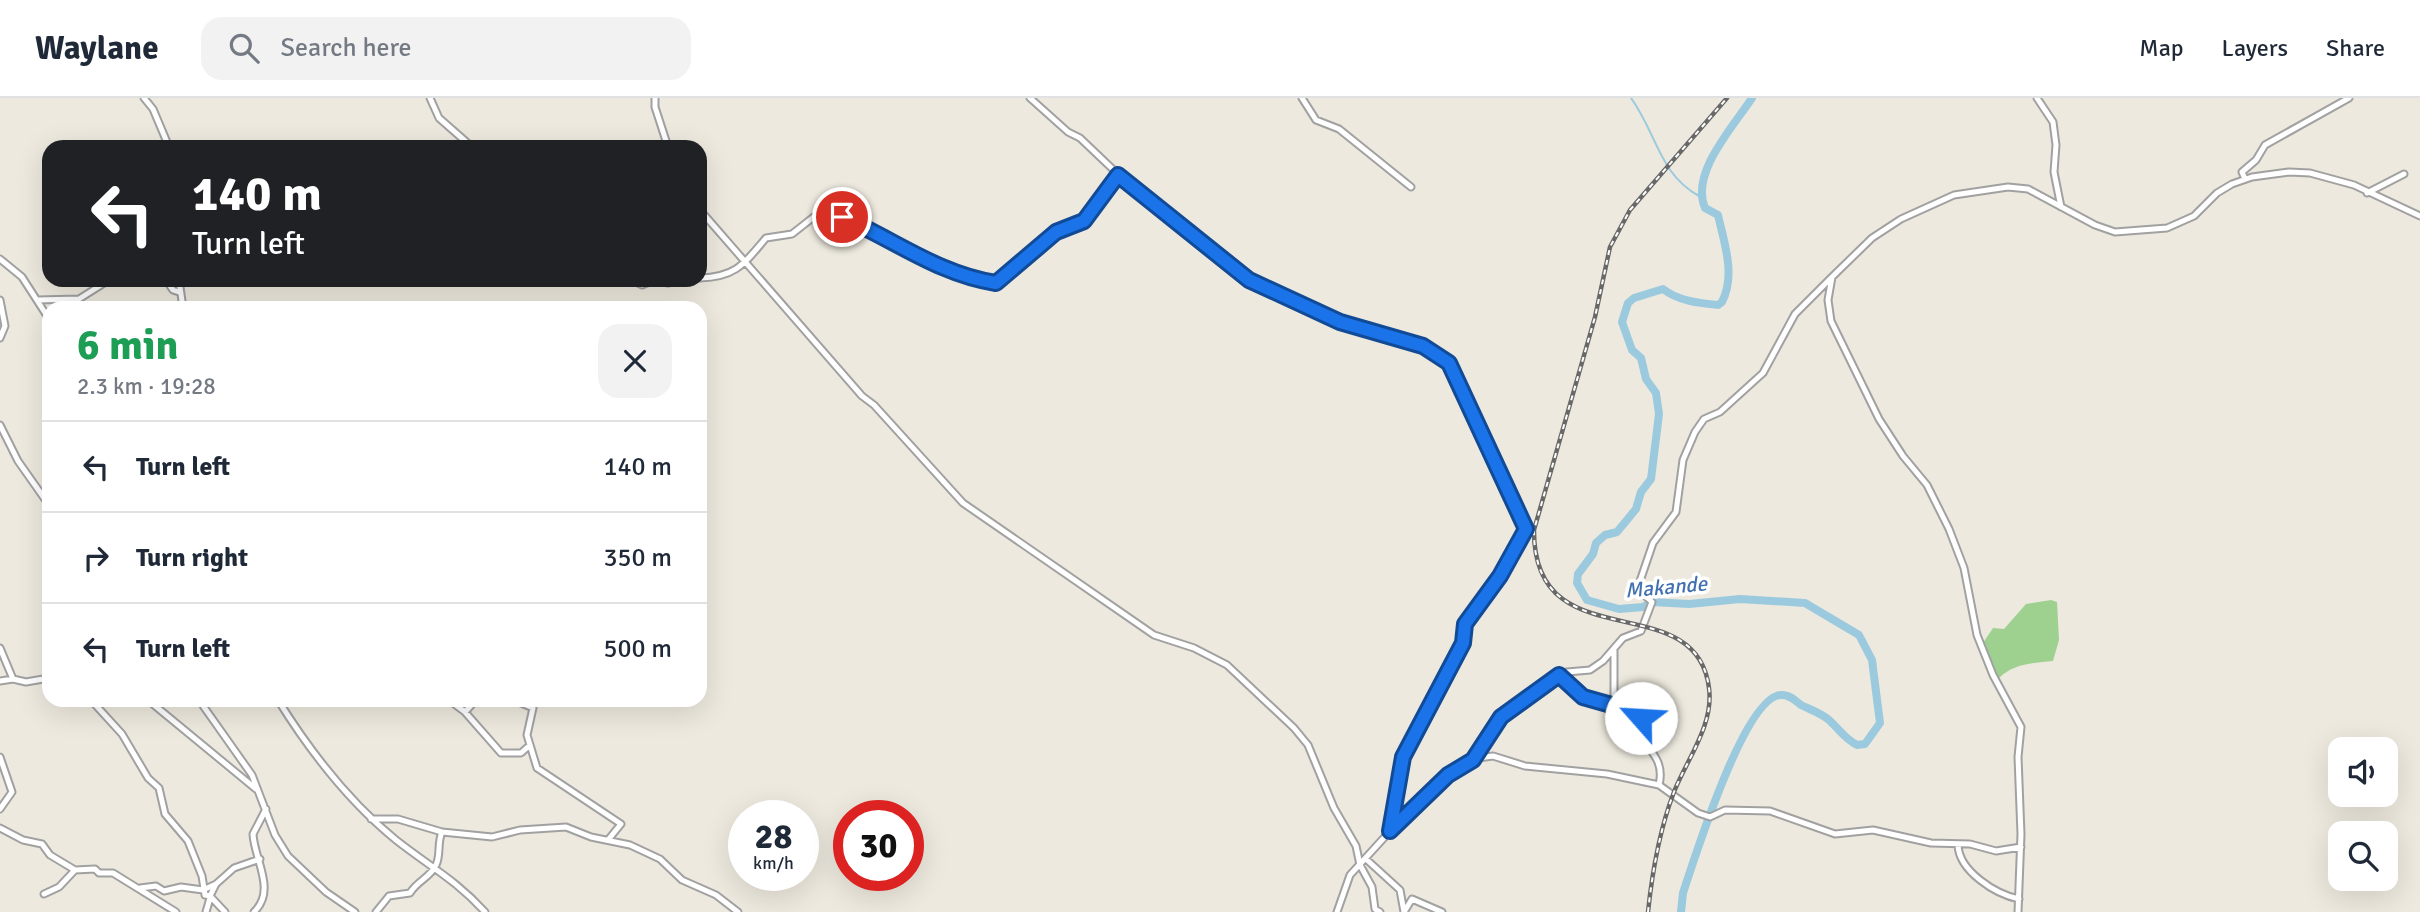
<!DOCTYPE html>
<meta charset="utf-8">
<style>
:root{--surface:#fff;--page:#f2f2f3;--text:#1f2937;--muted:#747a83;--line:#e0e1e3}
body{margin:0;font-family:Signika,sans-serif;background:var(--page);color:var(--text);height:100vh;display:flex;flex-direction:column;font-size:26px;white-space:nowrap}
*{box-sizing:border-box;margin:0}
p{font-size:23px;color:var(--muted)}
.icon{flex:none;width:38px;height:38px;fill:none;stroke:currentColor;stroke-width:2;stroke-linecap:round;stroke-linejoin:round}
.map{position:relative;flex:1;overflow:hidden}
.side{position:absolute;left:42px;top:203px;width:665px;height:406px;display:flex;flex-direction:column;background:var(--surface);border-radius:21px;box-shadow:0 7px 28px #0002}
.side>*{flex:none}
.banner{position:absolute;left:42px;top:42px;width:665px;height:147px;border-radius:21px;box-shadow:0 7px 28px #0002;background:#202124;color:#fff;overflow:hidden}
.fabs{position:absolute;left:2328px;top:639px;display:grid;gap:14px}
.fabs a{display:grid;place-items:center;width:70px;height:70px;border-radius:14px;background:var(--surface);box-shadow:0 7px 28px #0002;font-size:35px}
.speed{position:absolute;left:728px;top:702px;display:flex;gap:14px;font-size:35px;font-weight:700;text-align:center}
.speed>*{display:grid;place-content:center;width:91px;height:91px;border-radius:50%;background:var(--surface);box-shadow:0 7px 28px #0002;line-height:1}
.speed small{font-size:18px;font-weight:400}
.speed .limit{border:10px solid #d22;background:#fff;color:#111}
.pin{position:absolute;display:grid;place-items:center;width:60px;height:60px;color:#fff;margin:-30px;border:4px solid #fff;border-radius:50%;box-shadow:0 2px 7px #0007}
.me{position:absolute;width:77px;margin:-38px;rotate:296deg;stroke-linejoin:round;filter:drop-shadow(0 0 5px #0008)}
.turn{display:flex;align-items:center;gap:24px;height:147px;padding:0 35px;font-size:32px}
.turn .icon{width:91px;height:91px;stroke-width:2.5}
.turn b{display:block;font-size:49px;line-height:60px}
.round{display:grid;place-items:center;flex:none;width:74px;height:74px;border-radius:21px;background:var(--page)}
.head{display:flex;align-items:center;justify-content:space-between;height:119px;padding:0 35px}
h1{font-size:42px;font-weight:800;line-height:52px;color:#1e9e55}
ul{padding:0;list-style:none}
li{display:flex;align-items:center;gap:21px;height:91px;padding:0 35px;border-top:2px solid var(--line)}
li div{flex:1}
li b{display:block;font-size:26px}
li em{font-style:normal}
header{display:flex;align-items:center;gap:42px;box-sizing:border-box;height:98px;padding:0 35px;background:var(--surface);border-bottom:2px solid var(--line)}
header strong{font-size:33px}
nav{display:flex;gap:38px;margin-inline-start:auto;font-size:24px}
.search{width:490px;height:63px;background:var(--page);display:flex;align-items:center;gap:18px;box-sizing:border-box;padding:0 24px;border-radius:21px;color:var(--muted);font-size:26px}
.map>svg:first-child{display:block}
</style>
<header>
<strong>Waylane</strong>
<div class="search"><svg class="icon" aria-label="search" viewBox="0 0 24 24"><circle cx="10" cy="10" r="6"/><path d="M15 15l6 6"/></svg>Search here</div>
<nav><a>Map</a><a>Layers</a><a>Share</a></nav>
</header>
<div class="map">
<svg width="2420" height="814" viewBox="0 0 2420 814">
<rect width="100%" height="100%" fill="#ede9de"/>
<!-- forest -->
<path fill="#9ed090" d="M2051,502L2057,504L2059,542L2053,563C2033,565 2014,565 1999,580L1983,545L1993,530L2004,531L2026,506Z"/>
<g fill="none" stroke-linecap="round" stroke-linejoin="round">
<!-- stream -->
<path stroke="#9bcadf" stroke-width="2" d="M1631,0C1657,36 1659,76 1699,98"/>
<!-- canal -->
<path stroke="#9bcadf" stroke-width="4.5" d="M317,210L325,206"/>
<!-- river -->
<path stroke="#9bcadf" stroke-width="8" d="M1681,814L1683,795C1694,762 1746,593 1783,597C1792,598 1794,602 1801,607C1811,612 1821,615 1829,622C1839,631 1845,641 1857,647L1865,646L1880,625L1872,562L1859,537L1805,505L1740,501L1689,506L1652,504L1643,509L1619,511L1587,502L1577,485L1578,476L1593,456L1596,445L1605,437L1617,434L1636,411L1641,394L1651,381L1659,316L1656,295L1646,281L1641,260L1632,252L1622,224L1628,205L1634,200L1663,191C1678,203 1699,205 1718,207L1722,204C1736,177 1724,144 1718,117L1705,110C1690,75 1733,29 1752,0"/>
<defs>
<path id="minor" d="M144,0L153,11L169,49
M430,0L439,20L472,49
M655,0V9L668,49
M1030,0L1068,34L1080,40L1142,99L1249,182L1340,224L1424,248L1449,265L1526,431L1500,478L1466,523L1463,545L1405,654L1389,733
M1302,0L1316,22L1339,31L1411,89
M2037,0L2053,24L2056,47L2054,74L2061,109
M2245,81L2242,74L2256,62L2265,47L2349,0
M2367,95L2404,76
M700,112L862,298L874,307L963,405L1154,537L1194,550L1227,567L1294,630L1308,647L1334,710L1356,748L1360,767L1372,789L1375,811L1380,814
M0,161L22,179L49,221
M700,180C736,179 744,166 766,140L792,136L820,114C846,116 867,133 889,145C918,161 964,181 996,185L1056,134L1084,123L1118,77
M166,182L173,192L179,194
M179,182L183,210
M632,182L642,187L654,182
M655,182L668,185L681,182
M0,202L5,228L0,240
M37,202L79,201L109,182
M0,327L18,363L49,407
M0,550L13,581L26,584L49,580
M1614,552V606
M1560,577L1583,599L1640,616L1638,635C1650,653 1665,663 1659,687
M0,583L13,581
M91,602L122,636L148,680L159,690L165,716L188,743L202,778L205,797L210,798L216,786
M148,602L256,691
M199,602L252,677L275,737L288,758L326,794L355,814
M278,602C311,655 348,703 396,742C429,768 456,782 485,814
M449,602L465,614L501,655H521L530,647
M514,602L533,610L527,637L537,670L621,726L608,742
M465,614L475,603L481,602
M0,659L12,694L0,711
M1473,662L1488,635L1514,607L1567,574L1590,572L1603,563L1623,540L1641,533L1652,504L1642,495L1639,486L1653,445L1676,414L1683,362L1695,334L1704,321L1720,314L1763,275L1795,216L1832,179
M371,721H398L442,734L492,739L520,732L566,729L591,739L630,747L660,761L682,782L716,797L738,814
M0,730L23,742L42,746L50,757L75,772
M1958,747C1959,773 1995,796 2019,801
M1366,761L1400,792L1404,814
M140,790L156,788L164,793L181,789L203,792L216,786L234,770L260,761
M44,796L59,789L75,772L95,771L99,775H113L176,814
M210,798L225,814
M206,814L210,800
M254,814C277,792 254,761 253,736L266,711
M376,814L389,798L410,795C417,783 431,779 436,767C441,757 437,745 442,734
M1337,814L1350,777L1403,719L1448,677L1478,660L1493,658L1525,668L1607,676L1659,687L1698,715L1710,719L1725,712L1770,713L1835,736L1873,732L1931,745L1970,746L1996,753L2021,749
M1404,814L1412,801L1442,814
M2018,814L2021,736L2018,659L2021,629L1993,577L1977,537L1964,470L1949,431L1927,387L1903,358L1879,321L1831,223L1828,202L1832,179L1872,140L1901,121L1954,97L2008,89L2028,91L2095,127L2115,134L2167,130L2194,118L2217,95L2232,86L2252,79L2289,74L2310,75L2354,87L2420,118"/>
</defs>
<!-- minor casing -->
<use href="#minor" stroke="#a1a1a1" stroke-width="9"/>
<!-- minor -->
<use href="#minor" stroke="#fff" stroke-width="5"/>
<defs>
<path id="rail" d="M1648,814C1652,776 1660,730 1674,694C1687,661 1714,627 1709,590C1696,486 1533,565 1534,432L1595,219L1610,149L1630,112L1727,0"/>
</defs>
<!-- rail casing -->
<use href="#rail" stroke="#686868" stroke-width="4.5"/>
<!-- rail -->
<use href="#rail" stroke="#fff" stroke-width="2" stroke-dasharray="5" stroke-linecap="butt"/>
</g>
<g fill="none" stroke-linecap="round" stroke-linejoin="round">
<defs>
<path id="route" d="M842,119C893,141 940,177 996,185L1056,134L1084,123L1118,77L1249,182L1340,224L1423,248L1449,265L1526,431L1500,478L1465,526L1463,545L1403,659L1390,733L1448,677L1473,662L1501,619L1559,577L1583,599L1636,614L1641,620"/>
</defs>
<!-- route casing -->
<use href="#route" stroke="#114b97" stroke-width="18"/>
<!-- route -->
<use href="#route" stroke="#1a73e8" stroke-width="12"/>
</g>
<g text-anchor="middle" stroke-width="7" stroke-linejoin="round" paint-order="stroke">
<!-- water labels -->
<g font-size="21" font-style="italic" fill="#4170b0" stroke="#fff">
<text transform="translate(1666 489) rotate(-5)" y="7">Makande</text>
</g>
</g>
</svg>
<div class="fabs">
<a><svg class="icon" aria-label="sound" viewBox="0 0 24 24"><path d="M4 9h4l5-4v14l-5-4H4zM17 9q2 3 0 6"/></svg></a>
<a><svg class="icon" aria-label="search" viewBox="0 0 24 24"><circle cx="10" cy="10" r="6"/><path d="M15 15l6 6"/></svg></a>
</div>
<div class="speed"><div>28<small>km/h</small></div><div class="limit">30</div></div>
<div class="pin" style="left:842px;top:119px;background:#d93025"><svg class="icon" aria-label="arrive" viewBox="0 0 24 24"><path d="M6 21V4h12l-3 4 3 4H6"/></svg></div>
<svg class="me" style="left:1641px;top:620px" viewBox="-20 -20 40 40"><circle r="19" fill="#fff"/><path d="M0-13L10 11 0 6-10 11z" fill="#1a73e8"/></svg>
<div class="banner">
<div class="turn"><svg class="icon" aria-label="left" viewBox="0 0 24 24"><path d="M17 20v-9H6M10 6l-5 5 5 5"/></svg><div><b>140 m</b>Turn left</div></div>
</div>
<section class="side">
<div class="head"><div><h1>6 min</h1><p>2.3 km · 19:28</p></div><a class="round"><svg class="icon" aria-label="close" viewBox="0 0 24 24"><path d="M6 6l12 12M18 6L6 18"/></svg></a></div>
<ul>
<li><svg class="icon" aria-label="left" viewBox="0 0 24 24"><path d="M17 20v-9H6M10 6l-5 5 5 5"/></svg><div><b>Turn left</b></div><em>140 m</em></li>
<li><svg class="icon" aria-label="right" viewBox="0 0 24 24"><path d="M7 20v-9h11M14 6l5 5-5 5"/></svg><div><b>Turn right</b></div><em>350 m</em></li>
<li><svg class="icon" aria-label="left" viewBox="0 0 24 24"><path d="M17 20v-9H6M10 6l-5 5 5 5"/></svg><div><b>Turn left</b></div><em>500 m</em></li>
</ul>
</section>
</div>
